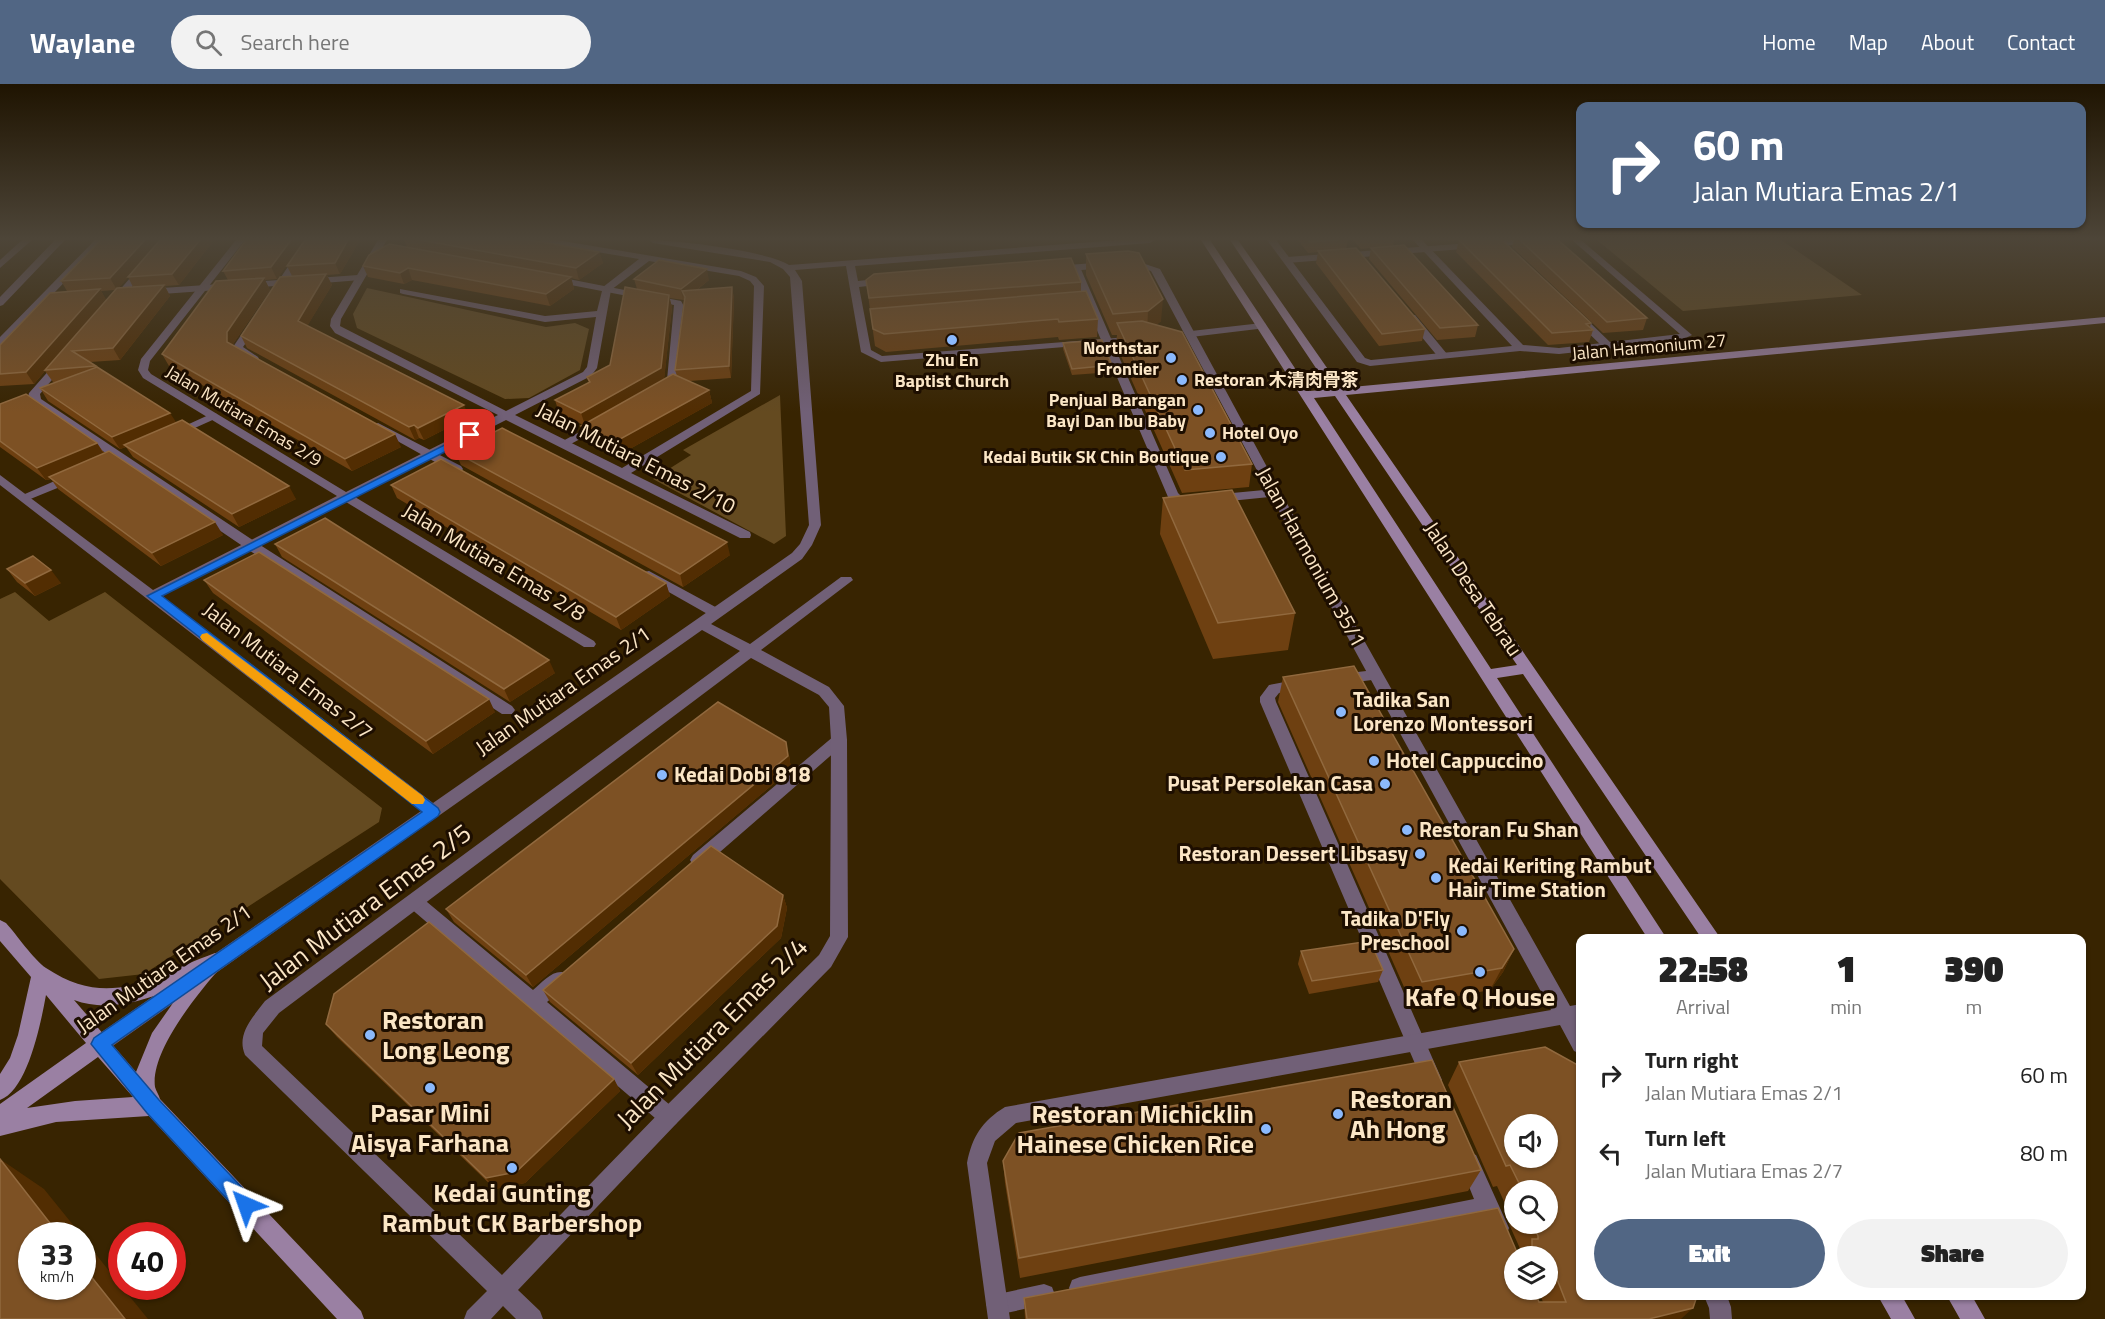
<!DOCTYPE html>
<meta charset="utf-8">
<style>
:root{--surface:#fff;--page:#f2f2f2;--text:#222;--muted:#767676;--accent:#516684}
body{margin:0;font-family:"Titillium Web","Noto Sans SC",sans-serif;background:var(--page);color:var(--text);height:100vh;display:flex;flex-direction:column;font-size:22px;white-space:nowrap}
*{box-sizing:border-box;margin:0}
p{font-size:20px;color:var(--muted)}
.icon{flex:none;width:33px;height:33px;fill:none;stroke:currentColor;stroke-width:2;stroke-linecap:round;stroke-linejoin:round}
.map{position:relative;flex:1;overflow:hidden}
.drawer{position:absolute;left:1576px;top:850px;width:510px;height:366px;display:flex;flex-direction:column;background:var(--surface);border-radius:12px;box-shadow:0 2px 4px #0004}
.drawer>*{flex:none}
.top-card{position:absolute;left:1576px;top:18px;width:510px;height:126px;border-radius:12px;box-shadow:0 2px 4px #0004;background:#516684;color:#fff;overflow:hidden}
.buttons{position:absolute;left:1504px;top:1030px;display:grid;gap:12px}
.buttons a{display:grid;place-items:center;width:54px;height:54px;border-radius:50%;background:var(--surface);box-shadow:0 2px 4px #0004;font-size:30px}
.speed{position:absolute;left:18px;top:1138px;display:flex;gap:12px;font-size:30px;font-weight:700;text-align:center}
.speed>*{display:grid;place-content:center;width:78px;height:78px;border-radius:50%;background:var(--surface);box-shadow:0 2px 4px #0004;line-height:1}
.speed small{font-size:15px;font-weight:400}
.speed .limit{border:9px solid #d22;background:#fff;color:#111}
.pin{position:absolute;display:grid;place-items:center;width:51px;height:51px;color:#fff;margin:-26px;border-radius:12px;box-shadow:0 3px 9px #0006}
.me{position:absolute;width:66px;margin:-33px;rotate:317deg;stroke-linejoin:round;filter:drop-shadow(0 0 4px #0008)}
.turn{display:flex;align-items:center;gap:21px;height:126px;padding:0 18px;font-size:27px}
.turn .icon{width:78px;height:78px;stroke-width:2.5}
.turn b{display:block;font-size:42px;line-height:51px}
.eta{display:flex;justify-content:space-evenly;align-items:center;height:102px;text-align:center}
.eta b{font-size:36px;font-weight:800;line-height:42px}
.primary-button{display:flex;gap:12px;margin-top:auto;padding:12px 18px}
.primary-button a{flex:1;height:69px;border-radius:36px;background:var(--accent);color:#fff;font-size:24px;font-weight:800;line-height:69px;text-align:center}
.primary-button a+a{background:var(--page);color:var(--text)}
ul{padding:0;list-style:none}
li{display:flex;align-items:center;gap:18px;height:78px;padding:0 18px}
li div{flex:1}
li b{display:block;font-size:22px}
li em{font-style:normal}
header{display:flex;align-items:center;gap:36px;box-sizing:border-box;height:84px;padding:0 30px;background:var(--accent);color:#fff}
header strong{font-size:28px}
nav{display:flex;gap:33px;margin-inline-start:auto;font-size:21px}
.search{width:420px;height:54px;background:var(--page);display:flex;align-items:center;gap:15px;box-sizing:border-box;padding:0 21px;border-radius:33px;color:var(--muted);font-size:22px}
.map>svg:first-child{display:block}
</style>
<header>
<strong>Waylane</strong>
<div class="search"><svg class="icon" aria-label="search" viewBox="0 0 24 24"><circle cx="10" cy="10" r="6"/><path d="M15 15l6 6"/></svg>Search here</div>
<nav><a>Home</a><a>Map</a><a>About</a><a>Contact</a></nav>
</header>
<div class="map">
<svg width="2105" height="1235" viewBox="0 0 2105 1235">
<rect width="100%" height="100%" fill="#382401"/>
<!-- green -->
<path fill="#644a20" d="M1597,156H1781L1862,211L1683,227Z
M367,204L546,243L575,239L589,245L580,286L529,314L505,315L357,244L353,230Z
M780,311L786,452L774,460L653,395L691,371L683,366Z
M15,508L49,537L105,508L382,724L379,738L144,890L99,895L0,795V515Z"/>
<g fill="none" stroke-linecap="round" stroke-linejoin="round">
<!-- lane -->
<path fill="#716077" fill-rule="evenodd" d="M22,156H32L0,184V176Z
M163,156H173L117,220H111V216Z
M306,156H315L289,196L358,191L361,192V196L285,202L279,210L276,211L271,208L275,202L148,211L143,208L148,205L279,196Z
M1509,156H1543L1538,159L1287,179L1282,176L1287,173Z
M1072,181L1080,183L1178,409L1182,413H1190L1275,405L1279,406L1281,409L1279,412L1190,421L1174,419L1168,413L1070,183Z
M553,192L681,217L685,224L676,299L663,308L658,305L667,296L674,221L550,197L548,195Z
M1407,231H1415L1447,270V274H1439L1407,235Z
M1575,232H1583L1612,260V264H1604L1575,236Z
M254,237L259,240L243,263L258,273L259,275L254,278L237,270L233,263L250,238Z
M1262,239L1266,240V244L1191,253L1186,250L1191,247Z
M63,274L68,277L40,310L41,315L257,459L512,622L515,626L512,630H502L247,465L32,319L28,313L29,309L59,275Z
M213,329L217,330V334L177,352L173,353L167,350Z
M600,337L606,340L604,342L569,361L565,363L559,359Z
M378,339L461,382L463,385L461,388H453L374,344L372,342Z
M73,389L77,390V396L28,416H20L18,413Z
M649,487L721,526L723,529L721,532H711L644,494L642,491L644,488Z
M1375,586L1380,587L1382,591L1380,595L1340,600L1333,595L1340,590Z
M1301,595L1306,596L1308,600L1306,604L1279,609L1275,614L1276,618L1442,996L1439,1003L1432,1005L1425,1003L1260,618V613L1269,601Z
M839,650L844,652L847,656L844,660L705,781L699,783L693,781L690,776L693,771L834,652Z
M415,811L421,813L533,906C543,898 553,884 567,889L569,895L567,901L547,918L676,1026L679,1033L676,1040L669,1043L662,1040L409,823L406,818L409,813Z
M1469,1068L1476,1071L1509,1144L1506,1152L1498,1155L1490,1152L1483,1135L1080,1215L1072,1212L1069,1204L1072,1196L1080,1193L1474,1115L1459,1078L1462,1071Z
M1044,1200L1052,1203L1055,1211L1052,1219L997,1231L989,1228L986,1220L989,1212Z"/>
<!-- street -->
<path fill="#716077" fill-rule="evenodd" d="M55,156H65L3,221L0,222V213Z
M95,156H105L4,261L0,262V253Z
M236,156H245L150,277L148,286L151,290L346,408L498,331L335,249L330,242L331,235L378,156H387L341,235L340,242L506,327L583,288L587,283L596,233L545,238L403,210L400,209V205L545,232L597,227L603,203L639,175L543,159L539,156H557L741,187L756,193L764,202L760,310L631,389L750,448L751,451L750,454H740L506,336L355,413L594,557L596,560L594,563H584L346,418L162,512L433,719L792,469L800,460L809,441L790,193L783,185L770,178L653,159L649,156C676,156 768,167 789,181L1120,156H1155L1150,159L855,182L858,197L885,194L890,197L885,200L859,203L871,266L882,272L1141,252V256L1137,257L881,278L861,268L846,182L795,186L802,197L821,441L812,461L802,475L711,540L750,560L841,493H851L853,496L761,566L829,603L844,622L847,656L848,853L831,883L676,1040L518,1206L540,1227L543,1235H516L503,1222L491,1235H464L467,1227L487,1207L245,971C236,950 253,933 265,917L740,567L702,546L107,966L100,969L93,966L90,960L93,954L421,727L0,401V391L153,506L337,412L143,294L138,286L141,275ZM649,177L739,192L750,197L754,202L751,307L622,384L515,331L591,292L597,284L611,206ZM751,574L819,611L829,623L831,656L830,852L819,871L662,1026L502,1191L262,962L263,949L279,929Z
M1267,156H1276L1365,274L1371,276L1512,262L1413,156H1422L1523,261L1559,264L1680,250L1572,156H1581L1692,251L1679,257L1559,270L1520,267L1370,282L1357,278Z
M1133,176L1160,185L1281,409L1570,922L1581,920V938H1578L1581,943V970L1574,967L1560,941L1016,1039L995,1057L987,1079L1010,1235H988L967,1079C972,1053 982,1037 1005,1023L1551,926L1269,409L1151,187L1133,182L1055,188L1050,185L1055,182Z
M1704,1212H1727L1731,1223L1732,1235H1710L1709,1224Z"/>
<!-- secondary -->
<path fill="#9a80a3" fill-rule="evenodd" d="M1201,156H1210L1310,307L1330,305L1230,156H1238L1341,304L2105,233V239L1346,311L1721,855H1702L1523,590L1497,594L1667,855H1648ZM1335,312L1517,581L1491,585L1314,314Z
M0,836L6,839C17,851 33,875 46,884C111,927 152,892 215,869L221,871L224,877L221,883C199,908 150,967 155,1003C156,1007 159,1011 160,1015L361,1227L364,1235H337L149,1032L56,1038L0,1052V1020L86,959L46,911C41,938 28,1006 0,1016V990L10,974L18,951L31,893L0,857ZM187,899L152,949L136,988L74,916C111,930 152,914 187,899ZM98,973L133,1013L75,1017L27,1024Z
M1878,1212H1902L1915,1235H1891Z
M1947,1212H1972L1985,1235H1960Z"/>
</g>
<!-- wall -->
<path fill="#6e4011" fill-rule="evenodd" d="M214,156L179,201L165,202L170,212L120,276L90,278L176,339L296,415L239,443L133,373L126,363L120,365L48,317L40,304L57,298H53L45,287L34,300L0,302V261L67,207L61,197ZM128,193L133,203H119ZM115,206L106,216L101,207Z
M246,156H360L340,190L327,191L332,201L307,242L469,333L424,356L419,354L415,356L247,264L241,252L292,192L287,182L302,159L277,195L265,196L270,206L233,260V261L401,363L352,387L169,282L162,270L228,196L223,187Z
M404,156H530L599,168L603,179L579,196L571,194L574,205L550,222L412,196L404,200L368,193L363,182L407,163Z
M1298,156H1348L1346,165L1425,245L1422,257L1379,262L1316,179L1318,168L1308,169Z
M1353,156H1394L1393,162L1478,241L1475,253L1437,256L1369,175L1371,164L1361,165Z
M1446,156H1502L1591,239L1590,243L1593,246L1589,258L1548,261L1456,168L1459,156L1448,157Z
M1514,156H1558L1647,234L1643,246L1603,249L1512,163Z
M1086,170L1161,237L1156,241L1252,380L1249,403L1182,409L1116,261L1117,251H1112L1086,191Z
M634,195L709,196L697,206L732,203L734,215L731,294L689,297L709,306L712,319L619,371L586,354L581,342L583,341L559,329L555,316L589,299L587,293L610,281L637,205ZM669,214L684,216L675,286L677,292L664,295L672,223Z
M866,196L1081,198V207L1098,235L1097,253L1059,256L1058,253L886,268L875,262Z
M1063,259L1112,281V288L1072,291L1063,265Z
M0,320L97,359L104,369L223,451L161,482L58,405L51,395L46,396L0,363Z
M455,368L730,471L683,503L461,381Z
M391,401L666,499L670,512L621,546L397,414Z
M1163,414L1295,529L1288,566L1213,575L1160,450Z
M275,460L555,589L510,618L282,473Z
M7,485L61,499L35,512L17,498Z
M204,496L495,628L433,670L213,509Z
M1283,593L1514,865L1503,888L1490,906L1412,921L1278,618Z
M789,671L791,685L533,903L454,838L446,825Z
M783,811L787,824L781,854L638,991L550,918L543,906Z
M1301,867L1383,886L1378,898L1309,910L1298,880Z
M326,940L614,995L620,1007L525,1099L495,1105L337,953Z
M1459,978L1681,1235H1025L1024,1214L1519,1173L1522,1169L1509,1140L1512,1135L1497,1102L1493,1103L1448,1001ZM1515,1107H1548V1140H1515ZM1515,1173H1548V1206H1538L1543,1218H1539Z
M1003,1077L1481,1086L1468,1107L1020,1194L1005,1099Z"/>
<!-- shaded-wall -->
<path fill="#522d02" d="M145,156H161L117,206L110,194Z
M200,156H214L179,201L172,190Z
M291,156H305L277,195L271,183Z
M348,156H360L340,190L335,179Z
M599,168L603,179L579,196L576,184Z
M408,184L412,196L404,200L400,189Z
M707,185L709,196L685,215L682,207L683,217L681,205Z
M326,190L332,201L303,249L298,237Z
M571,193L574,205L550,222L546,210Z
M264,194L270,206L233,260L234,270L227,258V248Z
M164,201L170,212L120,276L113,264Z
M732,203L734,215L731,294L729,282Z
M100,205L107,217L45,286V287L34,300L26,288Z
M669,211L672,223L664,297L585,341L581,329Z
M1163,215L1161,237L1147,249L1148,227Z
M709,306L712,319L619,371L615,358Z
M464,321L469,333L424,356L418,344Z
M170,329L178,341L124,361L126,363L120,365L112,353Z
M414,341L419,354L415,356L409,343Z
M395,350L401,363L352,387L345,375Z
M97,359L105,372L49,393L51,395L46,396L37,384Z
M289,402L296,415L239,443L232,430Z
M215,438L223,451L161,482L152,469Z
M727,458L730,471L683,503L680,490Z
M51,486L61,499L35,512L25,499Z
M666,499L670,512L621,546L616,533Z
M549,576L555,589L510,618L504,605Z
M489,615L495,628L433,670L426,657Z
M786,658L789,671L791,685L533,903L526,891Z
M783,811L787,824L781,854L638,991L631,979Z
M1514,865L1503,888L1490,906L1502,884Z
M614,995L620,1007L525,1099L495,1105L486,1094Z
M0,1075L44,1105L82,1152H60Z
M82,1153L122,1203L148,1235H125L82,1181Z
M1693,1224L1681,1235H1649Z"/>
<!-- building -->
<path fill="#7d5124" stroke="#91693e" stroke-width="1.5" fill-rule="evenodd" d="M101,156H145L110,194L61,197Z
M160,156H200L172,190L128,193Z
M246,156H291L271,183L223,187Z
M305,156H348L335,179L287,182Z
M420,156H530L599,168L576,184Z
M1308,156H1338L1310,158Z
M1459,156H1502L1591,239L1586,240L1593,246L1552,249Z
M1520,156H1558L1647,234L1607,238Z
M389,160L571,193L546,210L408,184L400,189L363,182L369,171Z
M1404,161L1478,241L1440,244L1371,164Z
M1356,164L1425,245L1382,250L1318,167Z
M1128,167L1139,169L1163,215L1148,227L1113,230L1086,170Z
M1071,174L1081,198L869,214L866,196L874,190Z
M659,176L707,185L681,205L634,195Z
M326,190L298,237L464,321L418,344L414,341L409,343L241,252L280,193Z
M264,194L227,248V258L395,350L345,375L162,270L216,197Z
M164,201L113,264L72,267L96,282L45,286L117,204Z
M625,203L669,211L661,284L581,329L555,316L590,298L587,293L610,281Z
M732,203L729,282L675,286L685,213L682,207Z
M100,205L26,288L0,290V261L50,209Z
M1086,207L1098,235L1059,238L1058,235L884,250L873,245L870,225Z
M1142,237L1182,248L1252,380L1185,386L1117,239Z
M1102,256L1112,281L1072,285L1063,259Z
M97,283L170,329L112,353L40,304Z
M673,290L709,306L615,358L581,342Z
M26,310L97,359L37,384L0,357V320Z
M182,336L289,402L232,430L124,361Z
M502,344L727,458L680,490L455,368Z
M109,367L215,438L152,469L49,393Z
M441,375L666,499L616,533L391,401Z
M1232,406L1295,529L1218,539L1163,414Z
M325,434L549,576L504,605L275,460Z
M259,468L489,615L426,657L204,496Z
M33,472L51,486L25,499L7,485Z
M1354,582L1514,865L1502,884L1422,898L1283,593Z
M718,618L786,658L788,672L526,891L446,825Z
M711,762L783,811L777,842L631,979L543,906Z
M429,838L614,995L516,1088L486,1094L326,940L334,910Z
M1370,857L1383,886L1312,897L1301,867Z
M1545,963L1576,980L1581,988V1212H1697L1693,1224L1649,1235H1027L1024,1214L1498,1124L1519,1173H1515V1206H1534L1539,1218H1566L1553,1185H1548V1173H1532V1155H1538V1152L1533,1140H1548V1107H1523L1510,1081L1506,1082L1459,978ZM1515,1041H1548V1074H1515Z
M1432,976L1481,1086L1019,1174L1003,1077L1019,1049Z
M0,1075L60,1152H32V1203H82V1181L125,1235H0Z"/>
<!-- sky -->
<linearGradient id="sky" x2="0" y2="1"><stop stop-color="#1f1401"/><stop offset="0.47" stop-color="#4d4538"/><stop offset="1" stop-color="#4d4538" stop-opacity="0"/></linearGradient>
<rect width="2105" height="329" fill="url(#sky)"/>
<!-- route -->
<path fill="#1a73e8" stroke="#114b97" stroke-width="1.5" d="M470,348L474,349V353L162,512L438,724L440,728L438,732L112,961L159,1016L252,1114L255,1121L252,1128L246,1130L239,1128L147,1029L91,960L94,954L422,728L147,512Z"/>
<!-- slow -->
<path fill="#f59e0b" d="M207,549L423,712L425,716L423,720H412L202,556L200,553L202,550Z"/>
<!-- markers -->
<g fill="#8bb9fc" stroke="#1d0e00" stroke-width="2">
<circle cx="952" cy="256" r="6"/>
<circle cx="1171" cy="274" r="6"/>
<circle cx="1182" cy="296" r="6"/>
<circle cx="1198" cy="326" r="6"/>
<circle cx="1210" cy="349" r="6"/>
<circle cx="1221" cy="373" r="6"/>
<circle cx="1341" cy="628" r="6"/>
<circle cx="1374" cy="677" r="6"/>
<circle cx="662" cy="691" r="6"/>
<circle cx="1385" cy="700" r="6"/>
<circle cx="1407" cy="746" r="6"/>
<circle cx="1420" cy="770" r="6"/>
<circle cx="1436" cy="794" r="6"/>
<circle cx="1462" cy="847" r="6"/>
<circle cx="1480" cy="888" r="6"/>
<circle cx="370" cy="951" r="6"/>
<circle cx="430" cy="1004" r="6"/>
<circle cx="1338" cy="1030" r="6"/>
<circle cx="1266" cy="1045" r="6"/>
<circle cx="512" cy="1084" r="6"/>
</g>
<g text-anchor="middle" stroke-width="6" stroke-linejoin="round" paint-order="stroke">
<!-- far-street labels -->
<g font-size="18" fill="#fbe6c6" stroke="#1d0e00">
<text transform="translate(1649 263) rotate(-5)" y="6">Jalan Harmonium 27</text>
<text transform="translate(244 332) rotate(31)" y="6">Jalan Mutiara Emas 2/9</text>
</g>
<!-- far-poi labels -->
<g font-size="18" font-weight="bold" fill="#fbe6c6" stroke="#1d0e00" text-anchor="end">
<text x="1159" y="270">Northstar<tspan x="1159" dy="21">Frontier</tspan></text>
<text x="952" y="282" text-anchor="middle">Zhu En<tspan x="952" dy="21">Baptist Church</tspan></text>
<text x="1194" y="302" text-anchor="start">Restoran 木清肉骨茶</text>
<text x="1186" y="322">Penjual Barangan<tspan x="1186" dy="21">Bayi Dan Ibu Baby</tspan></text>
<text x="1222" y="355" text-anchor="start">Hotel Oyo</text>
<text x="1209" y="379">Kedai Butik SK Chin Boutique</text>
</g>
<!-- street labels -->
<g font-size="21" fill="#fbe6c6" stroke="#1d0e00">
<text transform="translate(636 374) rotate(27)" y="7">Jalan Mutiara Emas 2/10</text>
<text transform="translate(1311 473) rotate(61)" y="7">Jalan Harmonium 35/1</text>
<text transform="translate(494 478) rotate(31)" y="7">Jalan Mutiara Emas 2/8</text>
<text transform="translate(1473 505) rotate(56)" y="7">Jalan Desa Tebrau</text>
<text transform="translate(288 587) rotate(38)" y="7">Jalan Mutiara Emas 2/7</text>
<text transform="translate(563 607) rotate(-35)" y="7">Jalan Mutiara Emas 2/1</text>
<text transform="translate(164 885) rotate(-35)" y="7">Jalan Mutiara Emas 2/1</text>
</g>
<!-- poi labels -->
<g font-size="21" font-weight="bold" fill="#fbe6c6" stroke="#1d0e00" text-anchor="start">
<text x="1353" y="623">Tadika San<tspan x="1353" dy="24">Lorenzo Montessori</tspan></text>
<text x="1386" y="684">Hotel Cappuccino</text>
<text x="674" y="698">Kedai Dobi 818</text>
<text x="1373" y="707" text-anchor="end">Pusat Persolekan Casa</text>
<text x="1419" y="753">Restoran Fu Shan</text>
<text x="1408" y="777" text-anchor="end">Restoran Dessert Libsasy</text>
<text x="1448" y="789">Kedai Keriting Rambut<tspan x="1448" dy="24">Hair Time Station</tspan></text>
<text x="1450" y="842" text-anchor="end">Tadika D'Fly<tspan x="1450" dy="24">Preschool</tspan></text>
</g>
<!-- near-street labels -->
<g font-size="26" fill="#fbe6c6" stroke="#1d0e00">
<text transform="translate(365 823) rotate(-37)" y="9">Jalan Mutiara Emas 2/5</text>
<text transform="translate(712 949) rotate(-45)" y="9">Jalan Mutiara Emas 2/4</text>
</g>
<!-- near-poi labels -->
<g font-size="26" font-weight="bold" fill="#fbe6c6" stroke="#1d0e00">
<text x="1480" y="922">Kafe Q House</text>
<text x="382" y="945" text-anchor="start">Restoran<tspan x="382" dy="30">Long Leong</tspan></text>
<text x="1350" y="1024" text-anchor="start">Restoran<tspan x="1350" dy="30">Ah Hong</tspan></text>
<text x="430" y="1038">Pasar Mini<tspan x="430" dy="30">Aisya Farhana</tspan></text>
<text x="1254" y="1039" text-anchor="end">Restoran Michicklin<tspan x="1254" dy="30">Hainese Chicken Rice</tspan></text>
<text x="512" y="1118">Kedai Gunting<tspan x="512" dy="30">Rambut CK Barbershop</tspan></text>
</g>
</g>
</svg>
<div class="buttons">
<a><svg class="icon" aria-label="sound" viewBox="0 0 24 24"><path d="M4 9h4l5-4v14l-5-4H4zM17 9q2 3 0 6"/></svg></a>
<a><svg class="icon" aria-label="search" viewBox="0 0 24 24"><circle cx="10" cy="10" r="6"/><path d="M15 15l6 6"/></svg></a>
<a><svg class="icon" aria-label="layers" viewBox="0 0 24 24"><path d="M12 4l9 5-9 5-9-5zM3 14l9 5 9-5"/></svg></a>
</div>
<div class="speed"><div>33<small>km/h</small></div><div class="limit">40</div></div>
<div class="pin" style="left:470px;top:351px;background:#d93025"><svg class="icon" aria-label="arrive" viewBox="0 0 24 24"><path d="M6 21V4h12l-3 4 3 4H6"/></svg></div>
<svg class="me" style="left:246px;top:1121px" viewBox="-20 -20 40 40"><path d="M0-17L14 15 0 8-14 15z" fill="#1a73e8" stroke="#fff" stroke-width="4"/></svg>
<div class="top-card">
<div class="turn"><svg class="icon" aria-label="right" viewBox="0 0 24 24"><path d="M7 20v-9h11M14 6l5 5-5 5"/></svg><div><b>60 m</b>Jalan Mutiara Emas 2/1</div></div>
</div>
<section class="drawer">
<div class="eta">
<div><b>22:58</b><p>Arrival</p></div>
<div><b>1</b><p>min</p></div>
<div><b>390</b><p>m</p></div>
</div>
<ul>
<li><svg class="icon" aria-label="right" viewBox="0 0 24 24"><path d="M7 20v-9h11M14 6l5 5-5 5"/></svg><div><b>Turn right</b><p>Jalan Mutiara Emas 2/1</p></div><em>60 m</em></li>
<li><svg class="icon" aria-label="left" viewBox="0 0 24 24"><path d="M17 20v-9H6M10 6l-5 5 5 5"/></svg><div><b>Turn left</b><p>Jalan Mutiara Emas 2/7</p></div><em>80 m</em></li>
</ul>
<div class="primary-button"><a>Exit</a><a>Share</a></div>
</section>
</div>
